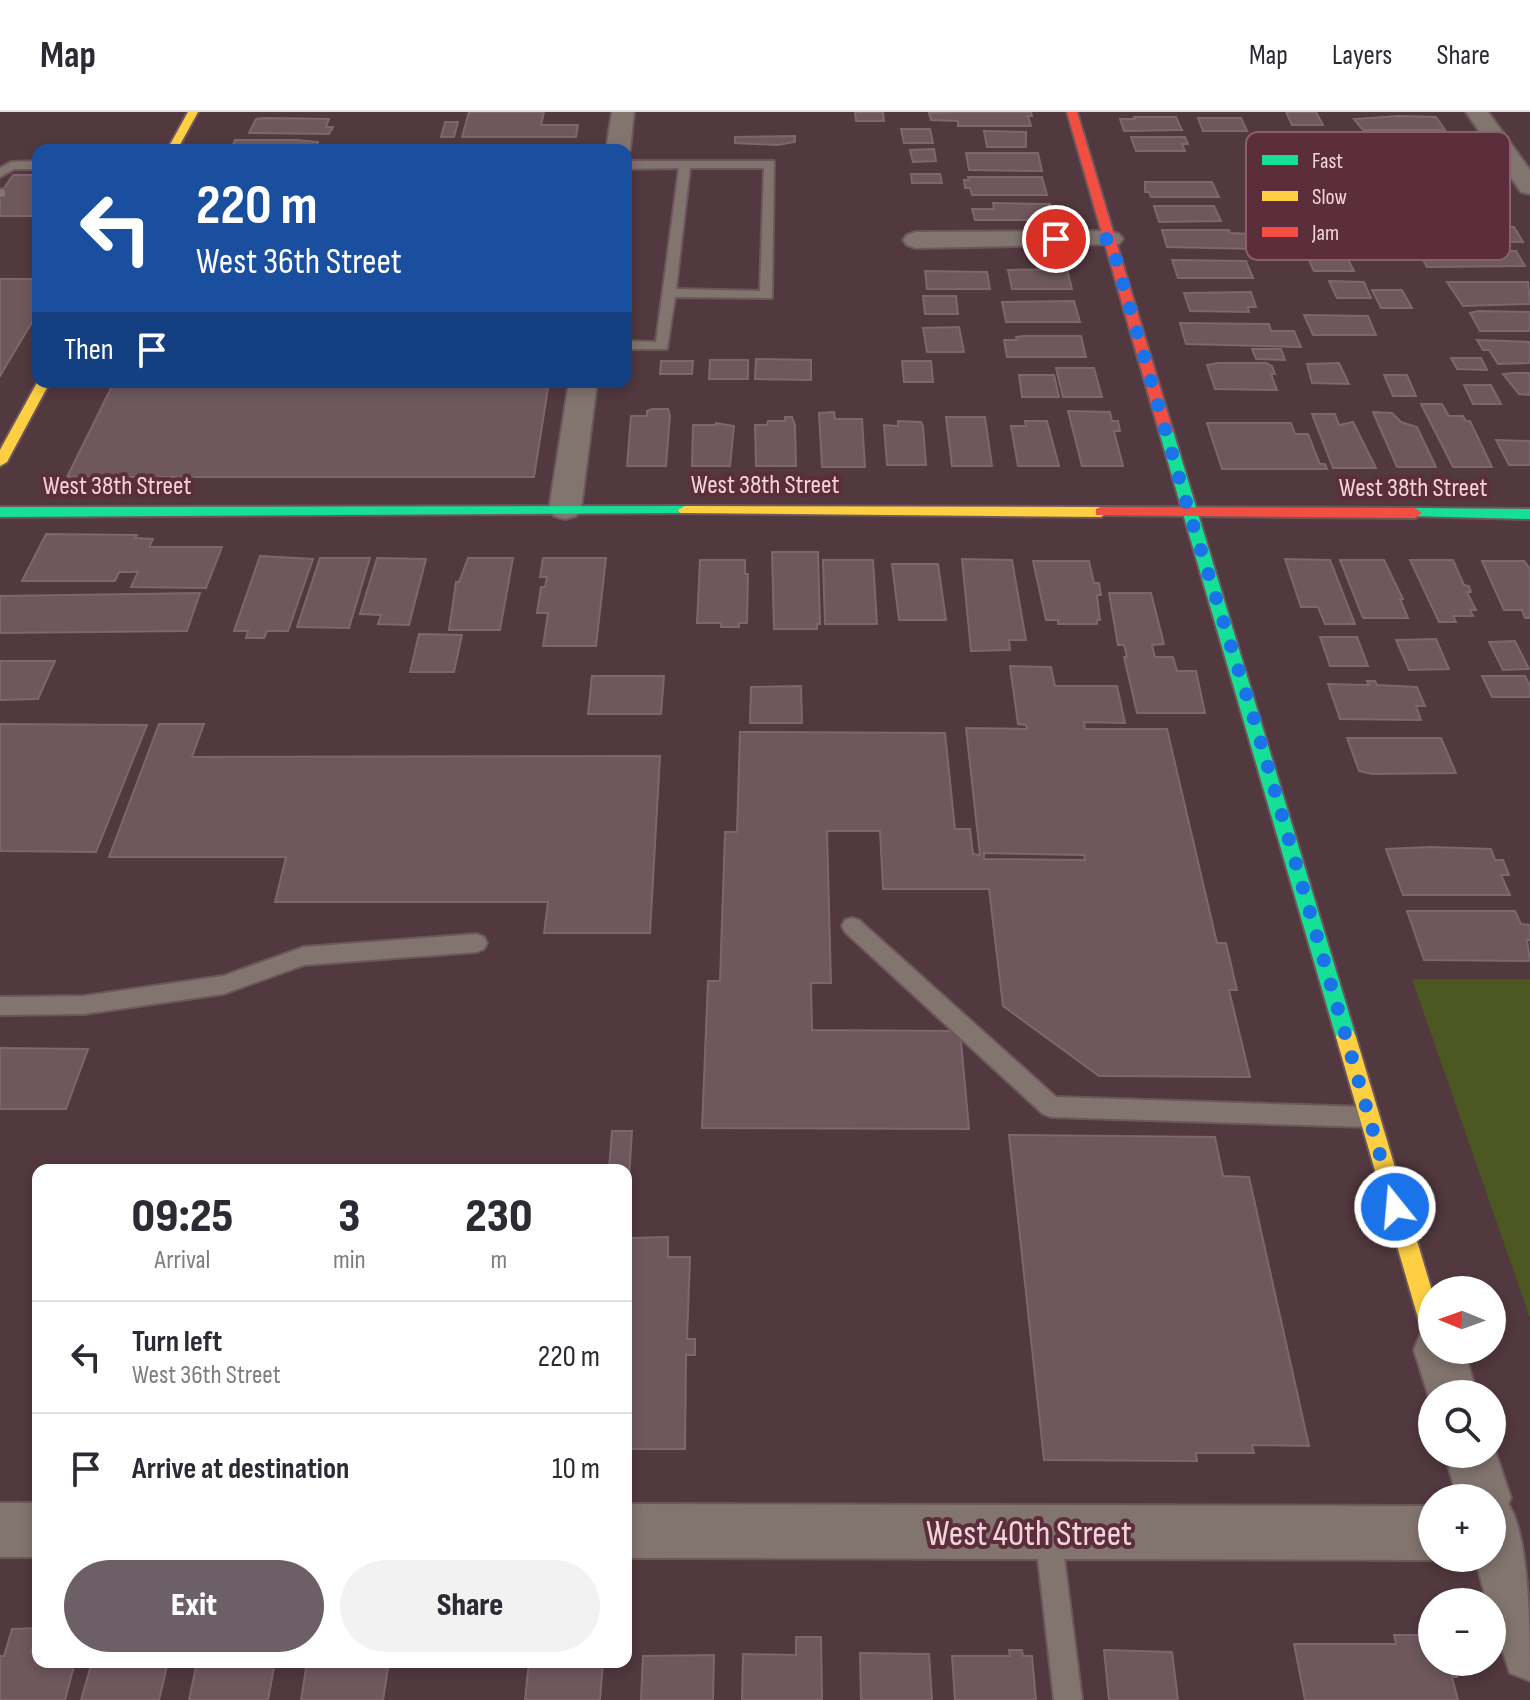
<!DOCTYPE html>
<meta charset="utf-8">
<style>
:root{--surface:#fff;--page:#f2f2f3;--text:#2b2b33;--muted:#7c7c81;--line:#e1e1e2;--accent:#6c5f66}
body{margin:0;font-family:"Sofia Sans Condensed",sans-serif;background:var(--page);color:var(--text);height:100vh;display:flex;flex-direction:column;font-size:30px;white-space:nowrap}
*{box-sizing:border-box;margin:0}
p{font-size:26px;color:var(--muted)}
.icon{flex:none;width:44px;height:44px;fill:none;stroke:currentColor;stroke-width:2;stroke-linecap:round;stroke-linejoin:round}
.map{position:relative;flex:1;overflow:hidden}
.panel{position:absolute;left:32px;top:1052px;width:600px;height:504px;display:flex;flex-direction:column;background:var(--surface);border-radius:16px;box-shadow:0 4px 12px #0003}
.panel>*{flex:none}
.top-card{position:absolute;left:32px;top:32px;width:600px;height:244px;border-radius:16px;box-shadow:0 4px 12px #0003;background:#1a4fa0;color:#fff;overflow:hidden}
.needle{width:52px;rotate:271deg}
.fabs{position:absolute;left:1418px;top:1164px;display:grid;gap:16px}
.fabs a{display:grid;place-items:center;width:88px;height:88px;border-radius:50%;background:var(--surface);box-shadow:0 4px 12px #0003;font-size:40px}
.pin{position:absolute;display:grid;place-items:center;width:68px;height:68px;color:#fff;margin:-34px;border:4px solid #fff;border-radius:50%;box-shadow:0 2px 8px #0007}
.me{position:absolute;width:88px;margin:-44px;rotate:343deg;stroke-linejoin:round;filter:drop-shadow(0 0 6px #0008)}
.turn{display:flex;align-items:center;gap:28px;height:168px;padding:0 32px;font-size:36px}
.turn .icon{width:104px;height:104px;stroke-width:2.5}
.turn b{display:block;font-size:56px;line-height:68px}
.then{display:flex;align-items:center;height:76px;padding:0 32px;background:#0003;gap:16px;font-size:30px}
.eta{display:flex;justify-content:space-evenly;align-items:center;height:136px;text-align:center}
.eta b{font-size:48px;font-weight:800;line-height:56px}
.primary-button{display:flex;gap:16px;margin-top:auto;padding:16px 32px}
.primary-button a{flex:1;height:92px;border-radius:48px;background:var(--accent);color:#fff;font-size:32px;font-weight:800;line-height:92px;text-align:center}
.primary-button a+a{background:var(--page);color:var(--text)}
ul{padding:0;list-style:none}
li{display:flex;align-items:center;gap:24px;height:112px;padding:0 32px;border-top:2px solid var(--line)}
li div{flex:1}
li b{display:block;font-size:30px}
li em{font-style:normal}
header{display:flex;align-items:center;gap:48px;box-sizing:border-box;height:112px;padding:0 40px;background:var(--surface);border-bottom:2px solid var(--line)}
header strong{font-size:38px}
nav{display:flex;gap:44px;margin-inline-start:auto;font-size:28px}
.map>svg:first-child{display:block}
</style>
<header>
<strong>Map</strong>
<nav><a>Map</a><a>Layers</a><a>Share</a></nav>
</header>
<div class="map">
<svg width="1530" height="1588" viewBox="0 0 1530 1588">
<rect width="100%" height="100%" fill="#52383f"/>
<!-- green -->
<path fill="#4d5722" d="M1412,867H1530V1206Z"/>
<!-- building -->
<path fill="#6e585e" stroke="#7d676d" stroke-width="2" fill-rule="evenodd" d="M469,0H544L541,13H578L576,25H462Z
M855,0H883L884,9H856Z
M956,0H1031L1032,4H1028L1031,14H958V9L931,8L929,1Z
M1286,0H1316L1323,13H1292Z
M1399,4L1436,5L1445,18H1363L1354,7Z
M1134,5H1176L1182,18L1124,19L1120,7H1135Z
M265,6L329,7L326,15H333L329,22L249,21L256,7Z
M1198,6H1241L1247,19H1203Z
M445,10H458L454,25H441Z
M901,17H930L933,31H904Z
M984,19L1026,20V35H987Z
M795,24V30L777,33L735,31V25Z
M1131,25H1185L1188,32H1182L1185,39H1136Z
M235,28H297L318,30L315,38H231Z
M934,37L936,49L913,50L910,38Z
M966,41H1038L1042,59L969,58Z
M911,62H940L942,71H912Z
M13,63H38V104H0V82Z
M968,65H1042L1047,83H972L970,76H965L964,68H969Z
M1145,70H1212L1219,85H1151L1149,80H1145Z
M993,91L1050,92L1054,108H975L972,97H994Z
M1154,94H1214L1221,109L1159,110Z
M1484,113L1514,115L1523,130L1415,129L1406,114Z
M1162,118H1229L1230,121L1253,122L1258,137L1167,135Z
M1417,137L1516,139L1525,154L1427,155Z
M1304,138H1343L1354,159H1314Z
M1172,148L1246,149L1253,166H1178Z
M1067,157L1072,177H1012L1008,158Z
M925,159L987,160L990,177H927Z
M0,167H38V200L0,264Z
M1329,169L1364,170L1371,186H1337Z
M1447,170H1528L1530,192L1463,194Z
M1372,178H1402L1412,196H1381Z
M1251,180L1256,195H1248L1249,200L1190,199L1184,181Z
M923,184H956L958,202H925Z
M1074,189L1080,210H1006L1002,190Z
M1478,199L1530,200V219H1480L1470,201Z
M1304,203L1368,204L1376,223H1313Z
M1180,211L1269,212L1271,219H1294L1301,235L1186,232Z
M959,215L964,240H927L923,216Z
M1024,224H1081L1086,245H1007L1004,228H1017L1016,225Z
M1477,228L1530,230V251L1498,252L1489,238H1483Z
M1252,237H1281L1285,248L1256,247Z
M1451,246H1481L1487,258L1457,257Z
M756,247L811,248V268L755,267Z
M710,248H748V267H709Z
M661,249H693L692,262H660Z
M902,249H931L933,270H904Z
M1218,251H1266L1272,254L1275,262H1271L1277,278L1215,277L1207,253Z
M1339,251L1349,272L1312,271L1307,252Z
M1056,256H1094L1102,285H1063Z
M1514,261H1530V283L1519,282L1503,262Z
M1019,263H1054L1059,285H1022Z
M1384,263H1407L1416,284H1393Z
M114,270H549L534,365H67Z
M1464,273H1491L1501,292H1473Z
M1421,292H1442L1449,304H1463L1466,309H1470L1492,355H1453Z
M652,297H668L670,303L666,354H627L631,304H647V299Z
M1068,299L1110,300L1112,309H1118L1120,319H1114L1123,354H1082Z
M834,300L835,307H862L865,355H822L819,301Z
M1373,300L1392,301L1401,310L1417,315L1436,355H1397Z
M1312,302H1335L1339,313L1353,310L1376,356H1333Z
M785,305H792L795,313L796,354H756L755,313H767L768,309H785Z
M946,305H985L992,354H952Z
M898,309L921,310L923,314L926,353H887L884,313L898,314Z
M1025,309H1047L1059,354H1018L1011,314H1026Z
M716,311L734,314L730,354H692L693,313H716Z
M1207,311H1291L1295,322H1308L1320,352H1325L1327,357H1222Z
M1496,328L1530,329V353H1509Z
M46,422L137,423L135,426L153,427L149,435H222L206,476L131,475L138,460H119L115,469H22Z
M772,440H818L820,512H817V517H774Z
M260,444L313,447L288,519H267L264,526H246L248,519H234Z
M320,446H370L349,516L297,515Z
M377,446L426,447L409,513L378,512L381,503L360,502Z
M468,446H513L500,518H449L456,470H459Z
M543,446H606L596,534H543L548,501H537L541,475H545L547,465H540Z
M962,447L1012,448L1026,528H1009L1010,538L971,539Z
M1285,447L1330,448L1355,512H1325L1318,495H1301Z
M700,448H745V462H748L747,511H739V515H721V511H697Z
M823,448H873L877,512H825Z
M1340,448H1384L1403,487H1400L1408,506H1363Z
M1410,448H1453L1464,473L1469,474L1471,480H1467L1476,498H1470L1473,504H1453L1456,510H1439Z
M1033,449H1089L1094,471H1099L1101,483H1097L1100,508H1097V512H1058V508H1046Z
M1482,449H1524L1530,457V506H1525L1522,498H1504Z
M892,452H938L946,508H899Z
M200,481L187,519L0,521V484Z
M1109,481H1151L1164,532L1152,533L1155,545H1173L1177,559H1196L1205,601H1137L1124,545H1127L1124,533H1118Z
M419,522L462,523L454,560H410Z
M1320,525H1357L1368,554H1330Z
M1436,527L1449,557L1409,558L1396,528Z
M1515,529L1529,557L1503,558L1489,530Z
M0,549H55L38,587L0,588Z
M1010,554L1051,555L1055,574H1117L1125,611L1084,610L1085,617H1167L1217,831H1226L1237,878H1229L1250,965L1099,964L1003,894L989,777H883L880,719H827L831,871H811L812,918L960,919L969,1017L702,1016L708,869H720L725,720H737L740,620L945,621L955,717H970L973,742L980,743L966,616L1027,617L1026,613L1018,612ZM984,741L1084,743L1085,748L984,747Z
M592,564H664L661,602H588Z
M1482,564H1525L1530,574V585H1492Z
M1367,569H1375L1377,573L1417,575L1425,594H1416L1421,608L1340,607L1328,572L1369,573Z
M801,574L802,611H750L751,575Z
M0,612L147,613L96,740L0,739Z
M159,612H204L192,645L660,644L650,821H544L548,790H275L286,745H109Z
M1347,626H1441L1456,661L1372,662L1359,659Z
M1431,735L1491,737L1495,748H1503L1509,763H1501L1510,783H1403L1386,737Z
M1407,799H1515L1521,812L1530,813V828H1527L1530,849L1424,848Z
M0,936L88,937L66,997H0Z
M612,1019H632L629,1065H626V1058H609Z
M1009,1023L1215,1025L1223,1064L1249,1065L1309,1334L1252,1333L1254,1341H1196L1197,1349L1044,1348Z
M668,1125V1145H690L687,1227H695V1243H686L685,1337H626V1147L630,1146L631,1126Z
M38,1516L31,1540L38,1541V1550H75L65,1588H0V1544H4L12,1517Z
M1394,1523H1432V1550H1453L1457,1565H1452L1458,1588H1305L1294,1532H1396Z
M796,1525H821L822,1588H742L743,1542L796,1543Z
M1009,1538H1022L1023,1544H1032L1036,1588H955L952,1544H1010Z
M1104,1538L1172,1540L1178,1588H1109Z
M860,1541L929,1542L932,1588H861Z
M714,1543L713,1588H641L643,1544Z
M92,1550H168L159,1588H81Z
M197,1550H275L268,1588H189Z
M307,1550H389L383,1588H301Z
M529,1550H603L600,1588H525Z"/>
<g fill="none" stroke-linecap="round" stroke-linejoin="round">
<defs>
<path id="lane" d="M38,49V57H14L0,65V56L11,50Z
M626,49H774L772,186L675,185L667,237H626V229L656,230L679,56L626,57ZM690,56H764L760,179L676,177Z
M0,77L5,78V84L0,85Z
M852,806L859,808L1056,985L1367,995L1375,998L1378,1005L1375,1012L1367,1015L1051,1005L1043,1002L845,820L842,814L845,808Z
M477,822L484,825L487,831L484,837L477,840L304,853L223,882L84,902L0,903V885L84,884L223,864L304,835Z
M1048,1408L1058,1411L1061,1421L1082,1588H1054L1035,1421L1038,1411Z"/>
<path id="street" d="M612,0H634L630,38L626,43V38H606Z
M1466,0H1488L1530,58V82L1521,80Z
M1110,119L1119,122L1123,127L1119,132L916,136L907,133L903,128L907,123L916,120Z
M569,270H597L581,397L576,404L565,407L554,404L549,397Z
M1432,1216V1238H1464L1477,1282H1432V1295L1414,1238L1421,1220Z
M1492,1330L1511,1386L1508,1392C1530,1423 1530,1525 1530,1569L1510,1561L1492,1507V1490H1487L1475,1446H1492V1386H1457L1445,1342H1492Z
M0,1391H38V1445H0Z
M626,1392L1432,1394V1446H1437L1432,1448L626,1446Z"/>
<path id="fast" d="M1166,315L1173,319L1356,925L1353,931L1346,933L1339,931L1336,925L1159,319Z
M685,394L692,398L690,401L0,405V395Z
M1415,396L1530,397V407L1410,404V398Z"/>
<path id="slow" d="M188,0H198L177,38H167Z
M38,269L50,270L7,350L0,354V338Z
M685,394L1101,395L1108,400L1101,405L680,401L678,398Z
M1346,917L1353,919L1356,925L1432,1179V1227L1424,1224L1421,1216L1336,925L1339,919Z"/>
<path id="jam" d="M1067,0H1077L1173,319L1171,322L1166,323L1159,319Z
M1101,395L1415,396L1422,401L1415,406L1096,403V397Z"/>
</defs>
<!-- lane casing -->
<use href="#lane" stroke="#6d575c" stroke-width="4"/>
<!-- street casing -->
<use href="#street" stroke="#6d575c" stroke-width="4"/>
<!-- fast casing -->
<use href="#fast" stroke="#6d575c" stroke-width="4"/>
<!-- slow casing -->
<use href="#slow" stroke="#6d575c" stroke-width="4"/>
<!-- jam casing -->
<use href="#jam" stroke="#6d575c" stroke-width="4"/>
<!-- lane -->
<use href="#lane" fill="#82746f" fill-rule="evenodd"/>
<!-- street -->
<use href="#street" fill="#82746f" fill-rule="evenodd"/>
<!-- fast -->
<use href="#fast" fill="#16e098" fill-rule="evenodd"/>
<!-- slow -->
<use href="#slow" fill="#ffcf43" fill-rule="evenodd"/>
<!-- jam -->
<use href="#jam" fill="#f24e42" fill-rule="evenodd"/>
</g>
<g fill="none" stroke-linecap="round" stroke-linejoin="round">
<!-- route -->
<path stroke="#1a73e8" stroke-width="14" stroke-dasharray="0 25.2" d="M1056,127H1110L1189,400L1255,610L1395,1095"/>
</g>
<g text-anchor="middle" stroke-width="8" stroke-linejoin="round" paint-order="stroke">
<!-- far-street labels -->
<g font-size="26" fill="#f3d5dc" stroke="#5c2e3b">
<text x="765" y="381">West 38th Street</text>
<text x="117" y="382">West 38th Street</text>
<text x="1413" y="384">West 38th Street</text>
</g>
<!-- near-street labels -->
<g font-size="36" fill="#f3d5dc" stroke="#5c2e3b">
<text x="1029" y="1433">West 40th Street</text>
</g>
</g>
<!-- legend -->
<rect x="1246" y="20" width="264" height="128" rx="12" fill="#5c2e3b" stroke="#89606b" stroke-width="2"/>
<rect x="1262" y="43" width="36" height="10" fill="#16e098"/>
<rect x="1262" y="79" width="36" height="10" fill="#ffcf43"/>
<rect x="1262" y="115" width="36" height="10" fill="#f24e42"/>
<g font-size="22" fill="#f3d5dc">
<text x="1312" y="56">Fast</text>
<text x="1312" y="92">Slow</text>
<text x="1312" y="128">Jam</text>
</g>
</svg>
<div class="fabs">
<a><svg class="needle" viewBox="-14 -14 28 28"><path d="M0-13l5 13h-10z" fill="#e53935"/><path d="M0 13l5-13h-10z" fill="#7c7c81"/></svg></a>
<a><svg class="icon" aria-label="search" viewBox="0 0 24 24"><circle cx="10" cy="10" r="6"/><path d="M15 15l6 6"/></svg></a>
<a>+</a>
<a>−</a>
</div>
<div class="pin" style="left:1056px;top:127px;background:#d93025"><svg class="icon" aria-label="arrive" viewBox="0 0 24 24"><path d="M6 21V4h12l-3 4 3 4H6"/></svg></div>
<svg class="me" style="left:1395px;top:1095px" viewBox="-20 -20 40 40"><circle r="17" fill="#1a73e8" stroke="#fff" stroke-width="3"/><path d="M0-11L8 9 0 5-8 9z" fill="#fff"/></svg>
<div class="top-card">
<div class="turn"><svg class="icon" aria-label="left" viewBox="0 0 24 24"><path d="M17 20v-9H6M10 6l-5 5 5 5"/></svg><div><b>220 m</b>West 36th Street</div></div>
<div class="then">Then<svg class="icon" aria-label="arrive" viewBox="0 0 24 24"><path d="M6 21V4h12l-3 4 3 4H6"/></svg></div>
</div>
<section class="panel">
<div class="eta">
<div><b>09:25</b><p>Arrival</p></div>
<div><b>3</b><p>min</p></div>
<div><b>230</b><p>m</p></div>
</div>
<ul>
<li><svg class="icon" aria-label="left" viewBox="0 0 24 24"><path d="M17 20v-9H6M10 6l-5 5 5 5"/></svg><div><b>Turn left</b><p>West 36th Street</p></div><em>220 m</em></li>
<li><svg class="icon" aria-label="arrive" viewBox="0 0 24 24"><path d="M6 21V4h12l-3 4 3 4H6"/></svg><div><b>Arrive at destination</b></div><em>10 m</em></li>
</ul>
<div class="primary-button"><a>Exit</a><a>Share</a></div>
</section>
</div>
